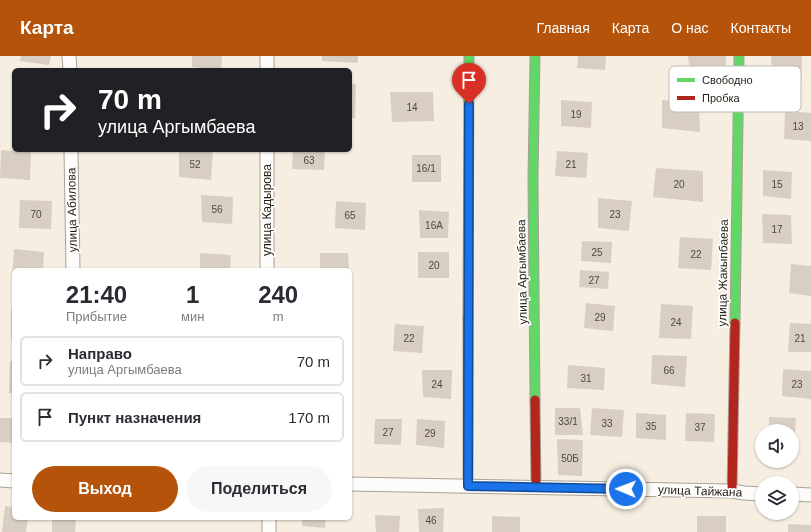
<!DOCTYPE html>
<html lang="ru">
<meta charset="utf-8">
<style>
:root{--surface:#fff;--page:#f7f7f7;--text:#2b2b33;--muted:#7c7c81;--line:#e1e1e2;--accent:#b45309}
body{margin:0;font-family:Arial,sans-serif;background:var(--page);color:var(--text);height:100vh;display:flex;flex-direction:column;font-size:15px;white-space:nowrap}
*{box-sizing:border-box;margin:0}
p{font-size:13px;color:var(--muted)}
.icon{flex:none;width:22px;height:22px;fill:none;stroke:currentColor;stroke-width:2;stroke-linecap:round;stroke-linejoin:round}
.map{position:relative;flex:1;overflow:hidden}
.panel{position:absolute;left:12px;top:212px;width:340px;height:252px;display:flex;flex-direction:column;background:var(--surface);border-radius:6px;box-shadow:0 1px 3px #0004}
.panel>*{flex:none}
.top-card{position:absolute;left:12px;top:12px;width:340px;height:84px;border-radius:6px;box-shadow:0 1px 3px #0004;background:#202124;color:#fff;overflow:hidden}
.buttons{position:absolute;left:755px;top:368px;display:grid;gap:8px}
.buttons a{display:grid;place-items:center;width:44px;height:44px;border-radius:50%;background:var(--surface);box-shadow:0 1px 3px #0004;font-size:20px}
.pin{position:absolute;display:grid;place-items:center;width:34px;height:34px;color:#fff;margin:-41px -17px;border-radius:50% 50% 50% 0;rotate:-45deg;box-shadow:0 0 4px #0007}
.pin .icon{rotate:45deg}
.me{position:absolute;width:44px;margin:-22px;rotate:271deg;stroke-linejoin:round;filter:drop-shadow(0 0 3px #0008)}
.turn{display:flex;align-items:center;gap:14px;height:84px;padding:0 20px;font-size:18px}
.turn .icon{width:52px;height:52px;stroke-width:2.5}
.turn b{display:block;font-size:28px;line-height:34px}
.eta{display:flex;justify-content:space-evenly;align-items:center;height:68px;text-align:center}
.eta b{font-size:24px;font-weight:600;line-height:28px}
.button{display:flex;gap:8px;margin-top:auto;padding:8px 20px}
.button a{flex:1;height:46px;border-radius:24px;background:var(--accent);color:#fff;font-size:16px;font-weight:600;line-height:46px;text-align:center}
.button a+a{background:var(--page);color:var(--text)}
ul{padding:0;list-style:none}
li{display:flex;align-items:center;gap:12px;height:50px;margin:0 8px 6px;padding:0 12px;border:2px solid var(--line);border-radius:6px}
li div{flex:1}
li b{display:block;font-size:15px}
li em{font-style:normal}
header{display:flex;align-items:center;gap:24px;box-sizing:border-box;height:56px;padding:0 20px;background:var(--accent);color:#fff}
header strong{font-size:19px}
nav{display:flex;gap:22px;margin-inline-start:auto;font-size:14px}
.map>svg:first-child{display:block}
</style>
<header>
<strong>Карта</strong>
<nav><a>Главная</a><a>Карта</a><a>О нас</a><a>Контакты</a></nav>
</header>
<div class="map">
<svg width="811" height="476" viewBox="0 0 811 476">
<rect width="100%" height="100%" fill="#f6eee1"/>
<!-- building -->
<path fill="#d9cec2" d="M21,0H51L49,9L20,5Z
M192,0H222L221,14L192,11Z
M322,0H358V7L322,5Z
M578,0H606L605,14L577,12Z
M688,0H726L725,20L690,18Z
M771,0H802L801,31L773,30Z
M350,28H356L355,62H350Z
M390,36H433L434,65L392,66Z
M561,44L592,46L591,72L561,70Z
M662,44L699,47L700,76L662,72Z
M785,55L811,57V85L784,83Z
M1,94L31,96L30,124L0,122Z
M179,94H213L211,124L179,121Z
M293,94H325L324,114L292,113Z
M557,95L588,97L586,122L555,120Z
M412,99H441V126H412Z
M656,112L703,115V146L653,141Z
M763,114L792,116L791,143L763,140Z
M201,139L233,141L232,168L202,166Z
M598,142L632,145L629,175L598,172Z
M20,144L52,145L51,173L19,172Z
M336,145L366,147L365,174L335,172Z
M419,154L449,156L448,182H420Z
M762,158L791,159L792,188L763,187Z
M680,181L713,183L711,214L678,212Z
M582,185L612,186L611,207L581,205Z
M14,193L44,196L43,214H14V221H12Z
M418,196H449V222H418Z
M200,197L231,199L230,214H200Z
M320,197H348L349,214H320Z
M791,208L811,210V240L789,237Z
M580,214L609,216L608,233L579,231Z
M586,247L615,250L613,275L584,272Z
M661,248L693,250L691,283L659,282Z
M11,253H14V284L11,283Z
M790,267L811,268V296H788Z
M395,268L424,270L422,297L393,295Z
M652,299L687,300L685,331L651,328Z
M10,305H14V337H9Z
M568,309L605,312L604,334L567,332Z
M783,313L811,315V343L782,340Z
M422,314H452L451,343L423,341Z
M555,352H580L583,379H555Z
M592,352L624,354L622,381L590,379Z
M636,357L666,359V384L636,382Z
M686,357L715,358L714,386L685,385Z
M769,361L796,362L794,397H792V375H769Z
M0,362H14V387L0,386Z
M375,363H402L401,389L374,388Z
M417,363L445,365L444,392L416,389Z
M557,383L583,384L582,420L558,419Z
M5,450L14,451V462H28L26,476H2Z
M444,452L443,476H419L418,453Z
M375,459L400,460L399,476H376Z
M492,460L520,461V476H492Z
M697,460H726V476H697Z
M52,462H76L75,476H52Z
M302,462H326L325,472L302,470Z
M788,468L811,469V476H788Z"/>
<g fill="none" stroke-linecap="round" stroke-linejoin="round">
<defs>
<path id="street" d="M69,0L70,14
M267,0V14
M71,94L73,214
M267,94V214
M0,424L14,425
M350,428L732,435L744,437L762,438
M792,438L811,439
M269,462V476"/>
<path id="fast" d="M535,0L533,122L535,344
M468,262L469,0
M735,267L739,0"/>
<path id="jam" d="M535,344L536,431
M468,430V262
M732,435L735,267"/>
</defs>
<!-- street casing -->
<use href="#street" stroke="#a8a196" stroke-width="15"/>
<!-- fast casing -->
<use href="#fast" stroke="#a8a196" stroke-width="11"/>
<!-- jam casing -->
<use href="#jam" stroke="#a8a196" stroke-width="11"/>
<!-- street -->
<use href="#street" stroke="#fefcfa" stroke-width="13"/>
<!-- fast -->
<use href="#fast" stroke="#63d668" stroke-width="9"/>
<!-- jam -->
<use href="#jam" stroke="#b3261e" stroke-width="9"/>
</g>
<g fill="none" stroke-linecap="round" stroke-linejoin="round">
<defs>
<path id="route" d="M469,48L468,430L626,433"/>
</defs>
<!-- route casing -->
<use href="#route" stroke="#114b97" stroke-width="10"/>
<!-- route -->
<use href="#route" stroke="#1a73e8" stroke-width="7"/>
</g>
<g text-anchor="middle" stroke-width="3.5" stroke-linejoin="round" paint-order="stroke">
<!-- number labels -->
<g font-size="10" fill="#50493e">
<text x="412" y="55">14</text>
<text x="576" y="62">19</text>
<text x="798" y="74">13</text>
<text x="309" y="108">63</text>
<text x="195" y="112">52</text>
<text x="571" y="112">21</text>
<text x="426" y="116">16/1</text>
<text x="679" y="132">20</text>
<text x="777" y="132">15</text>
<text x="217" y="157">56</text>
<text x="36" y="162">70</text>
<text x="615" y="162">23</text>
<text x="350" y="163">65</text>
<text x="434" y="173">16А</text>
<text x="777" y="177">17</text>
<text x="597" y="200">25</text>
<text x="696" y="202">22</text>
<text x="434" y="213">20</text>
<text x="594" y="228">27</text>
<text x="600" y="265">29</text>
<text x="676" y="270">24</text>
<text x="409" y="286">22</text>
<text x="800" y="286">21</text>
<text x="669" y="318">66</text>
<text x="586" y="326">31</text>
<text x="437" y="332">24</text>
<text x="797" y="332">23</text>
<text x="568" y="369">33/1</text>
<text x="607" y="371">33</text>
<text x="651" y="374">35</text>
<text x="700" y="375">37</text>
<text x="388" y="380">27</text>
<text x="430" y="381">29</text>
<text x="570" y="406">50Б</text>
<text x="431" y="468">46</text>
</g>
<!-- street labels -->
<g font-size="12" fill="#231d12" stroke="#fff">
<text transform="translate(72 154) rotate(-91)" y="4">улица Абилова</text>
<text transform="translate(267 154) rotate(-90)" y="4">улица Кадырова</text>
<text transform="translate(522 216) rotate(-91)" y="4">улица Аргымбаева</text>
<text transform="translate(723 217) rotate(-89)" y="4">улица Жакыпбаева</text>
<text transform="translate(700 435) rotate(2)" y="4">улица Тайжана</text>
</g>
</g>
<!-- legend -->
<rect x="669" y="10" width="132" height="46" rx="6" fill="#fff" stroke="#bdbbb8" stroke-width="1"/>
<rect x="677" y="22" width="18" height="4" fill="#63d668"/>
<rect x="677" y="40" width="18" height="4" fill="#b3261e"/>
<g font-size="11" fill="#231d12">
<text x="702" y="28">Свободно</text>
<text x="702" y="46">Пробка</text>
</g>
</svg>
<div class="buttons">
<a><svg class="icon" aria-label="sound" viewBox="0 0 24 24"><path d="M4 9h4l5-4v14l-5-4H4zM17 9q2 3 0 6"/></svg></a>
<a><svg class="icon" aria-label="layers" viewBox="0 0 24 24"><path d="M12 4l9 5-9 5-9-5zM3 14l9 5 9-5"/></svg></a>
</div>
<div class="pin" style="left:469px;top:48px;background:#d93025"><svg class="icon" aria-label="arrive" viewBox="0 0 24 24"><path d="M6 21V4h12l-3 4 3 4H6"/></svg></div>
<svg class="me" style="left:626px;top:433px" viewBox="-20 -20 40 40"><circle r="17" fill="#1a73e8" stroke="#fff" stroke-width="3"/><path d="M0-11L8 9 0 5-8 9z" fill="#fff"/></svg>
<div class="top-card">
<div class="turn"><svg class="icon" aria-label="right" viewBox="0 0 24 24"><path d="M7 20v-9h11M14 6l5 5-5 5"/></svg><div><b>70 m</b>улица Аргымбаева</div></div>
</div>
<section class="panel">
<div class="eta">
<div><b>21:40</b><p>Прибытие</p></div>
<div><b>1</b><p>мин</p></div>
<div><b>240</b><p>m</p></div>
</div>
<ul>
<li><svg class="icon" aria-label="right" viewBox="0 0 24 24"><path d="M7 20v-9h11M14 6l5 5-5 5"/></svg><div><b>Направо</b><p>улица Аргымбаева</p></div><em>70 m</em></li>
<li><svg class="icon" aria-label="arrive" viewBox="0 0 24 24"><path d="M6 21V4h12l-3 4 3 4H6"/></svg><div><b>Пункт назначения</b></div><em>170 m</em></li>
</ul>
<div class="button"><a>Выход</a><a>Поделиться</a></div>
</section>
</div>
